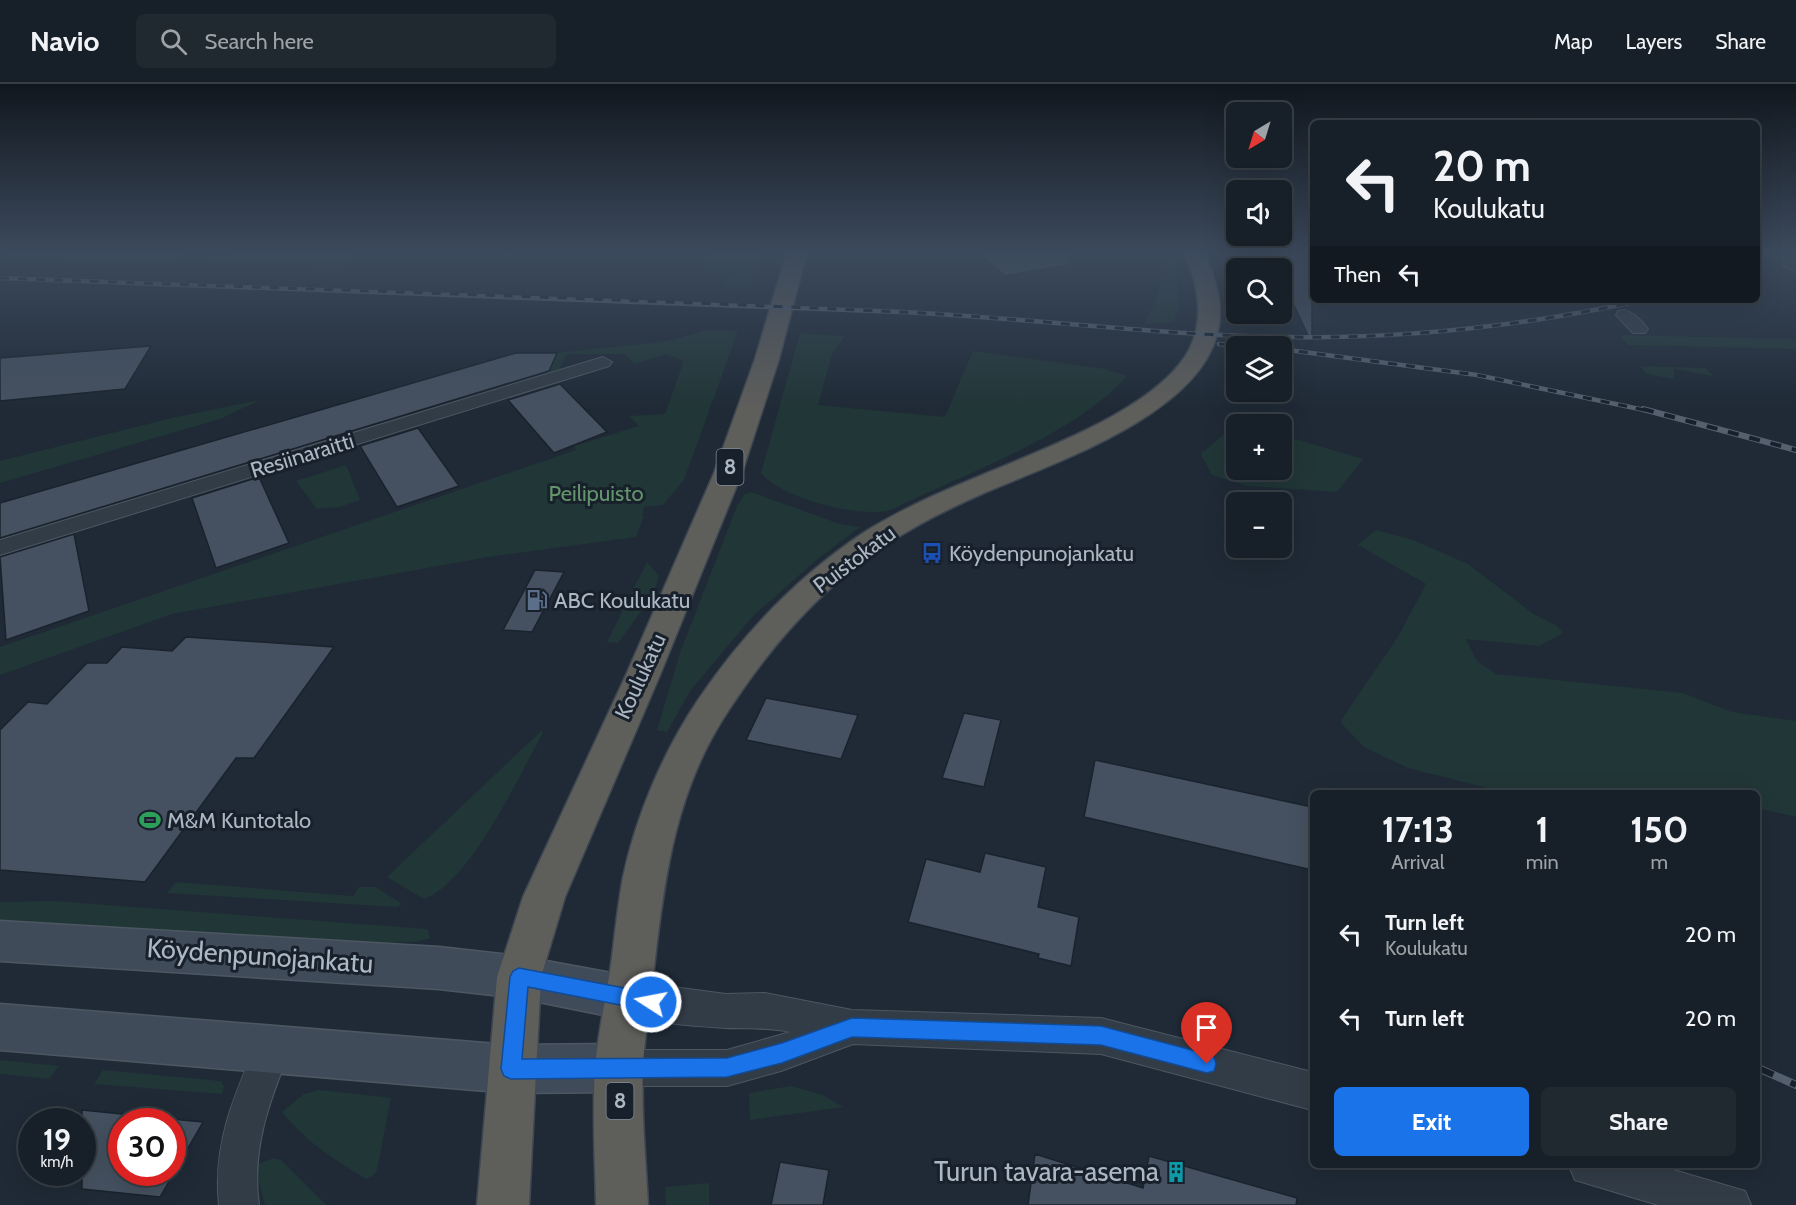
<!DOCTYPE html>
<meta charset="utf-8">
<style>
:root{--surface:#172028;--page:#202830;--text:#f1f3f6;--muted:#9ea3a8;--line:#363e45;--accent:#1a73e8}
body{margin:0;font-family:Cabin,sans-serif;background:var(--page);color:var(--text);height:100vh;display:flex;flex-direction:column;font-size:22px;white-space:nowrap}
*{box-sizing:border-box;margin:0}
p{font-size:20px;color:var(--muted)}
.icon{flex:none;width:33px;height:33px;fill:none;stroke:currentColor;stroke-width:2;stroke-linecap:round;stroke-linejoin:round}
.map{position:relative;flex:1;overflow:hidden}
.drawer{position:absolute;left:1310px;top:706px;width:450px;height:378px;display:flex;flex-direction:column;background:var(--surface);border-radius:9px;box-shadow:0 6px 24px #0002,0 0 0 2px var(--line)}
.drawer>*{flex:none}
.banner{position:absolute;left:1310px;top:36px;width:450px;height:183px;border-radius:9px;box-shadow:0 6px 24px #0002,0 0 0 2px var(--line);background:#172028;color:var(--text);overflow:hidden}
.needle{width:39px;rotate:218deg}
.fabs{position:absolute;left:1226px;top:18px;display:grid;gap:12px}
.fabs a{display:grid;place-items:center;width:66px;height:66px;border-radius:9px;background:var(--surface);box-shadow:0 6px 24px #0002,0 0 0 2px var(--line);font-size:30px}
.speed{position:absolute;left:18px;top:1024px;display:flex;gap:12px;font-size:30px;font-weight:700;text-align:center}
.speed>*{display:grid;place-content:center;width:78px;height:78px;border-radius:50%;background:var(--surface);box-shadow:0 6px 24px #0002,0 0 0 2px var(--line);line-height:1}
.speed small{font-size:15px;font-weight:400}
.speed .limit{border:9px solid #d22;background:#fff;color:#111}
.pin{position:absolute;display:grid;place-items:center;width:51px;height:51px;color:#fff;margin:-62px -26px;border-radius:50% 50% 50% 0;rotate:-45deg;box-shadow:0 0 6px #0007}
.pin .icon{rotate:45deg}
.me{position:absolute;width:66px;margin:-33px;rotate:281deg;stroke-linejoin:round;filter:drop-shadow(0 0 4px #0008)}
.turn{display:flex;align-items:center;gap:21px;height:126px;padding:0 24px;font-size:27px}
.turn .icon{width:78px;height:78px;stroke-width:2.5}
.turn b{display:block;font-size:42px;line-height:51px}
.then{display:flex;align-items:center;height:57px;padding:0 24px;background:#0003;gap:12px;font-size:22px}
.eta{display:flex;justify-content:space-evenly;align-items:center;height:102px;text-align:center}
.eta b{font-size:36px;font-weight:800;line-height:42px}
.button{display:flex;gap:12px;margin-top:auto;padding:12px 24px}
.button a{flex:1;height:69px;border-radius:9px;background:var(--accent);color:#fff;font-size:24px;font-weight:800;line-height:69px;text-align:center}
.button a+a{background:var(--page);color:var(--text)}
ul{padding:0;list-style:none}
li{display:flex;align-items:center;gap:18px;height:84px;padding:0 24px}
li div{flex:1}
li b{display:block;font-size:22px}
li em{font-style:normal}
header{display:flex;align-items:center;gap:36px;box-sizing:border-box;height:84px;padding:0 30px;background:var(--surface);border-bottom:2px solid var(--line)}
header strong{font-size:28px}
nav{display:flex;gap:33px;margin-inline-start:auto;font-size:21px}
.search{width:420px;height:54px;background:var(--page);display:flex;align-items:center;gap:15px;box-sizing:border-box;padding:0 21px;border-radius:9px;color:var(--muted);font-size:22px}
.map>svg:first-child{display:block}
</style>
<header>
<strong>Navio</strong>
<div class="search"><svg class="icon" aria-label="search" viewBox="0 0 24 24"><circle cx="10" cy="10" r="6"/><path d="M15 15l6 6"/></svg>Search here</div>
<nav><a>Map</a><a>Layers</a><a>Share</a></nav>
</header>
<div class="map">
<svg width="1796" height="1121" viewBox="0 0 1796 1121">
<rect width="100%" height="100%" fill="#1f2a36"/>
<!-- green -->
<path fill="#213637" d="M10,168H188L174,178L3,173Z
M242,168H362L339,181L207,178L212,174L227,175Z
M714,168H763L751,203L725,202L731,187H704Z
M1167,176H1176L1179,224L1173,238L1144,240L1155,218Z
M709,246L738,247L684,396L663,421L644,423L642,432H644L636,453L488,473L172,530L0,591V563L576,366L574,362L639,342L629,332L665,330L684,277L666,270L634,280L625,270H567L558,287L551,290L547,288L557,269L667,257Z
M800,249L845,252L832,270L818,321L945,333L973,267L1105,285L1127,292C1068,356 968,387 891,426C861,435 781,414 761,389Z
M1620,251L1793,255L1796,257V265L1628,261Z
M1640,282L1705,284L1713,292L1674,285V295L1647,290Z
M260,316L220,335L0,399V377L176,333Z
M1237,339L1242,340H1236V386H1281V351L1363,375L1337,408L1248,402L1212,391L1201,370Z
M346,381L360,416L339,423L317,425L296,397Z
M751,408L840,440L860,443L819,474L753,532L690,607L667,648L657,646L681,566L737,422L744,411Z
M1376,446L1413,456L1468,480L1535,531L1557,542L1563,549L1539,562L1466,555L1477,577L1496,590L1683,609L1732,628L1796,637V733L1757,724L1756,710L1507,709L1408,684L1364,663L1340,638L1399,551L1426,500L1358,461Z
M647,478L659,492L653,511L618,559L607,558Z
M541,647L543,649C518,693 471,798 424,815L387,793Z
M176,798L353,812L359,803H376L402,820L397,823L167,809Z
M54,817L427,845L431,854L415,858L374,859L0,837V818Z
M0,976L59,982L49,995L0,990Z
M103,986L221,997L224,1002L222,1010L94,1000Z
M791,1002L823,1011L843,1023L750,1036L749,1009Z
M319,1006L391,1014L377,1086L374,1091L366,1095C334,1076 305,1057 282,1028L304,1010Z
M274,1074L281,1076L326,1121H265L258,1094V1080Z
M709,1099V1121H666L665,1103Z"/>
<!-- building -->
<path fill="#455160" stroke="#1a232d" stroke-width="1.5" d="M978,168H1068L1069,181L1005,192Z
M1281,168H1312V260L1291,215L1281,214Z
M151,262L125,305L0,317V274Z
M516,269H557L549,287L0,454V419Z
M560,300L607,348L554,369L508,316Z
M418,344L459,402L397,423L360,362Z
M259,393L289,459L216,484L192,414Z
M74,450L89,527L6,556L0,473Z
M535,486L564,488L532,548L503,546Z
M186,553L334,563L254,674H236L145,798L0,786V646L28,618L47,620L87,579H107L122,563L172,567Z
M766,614L858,631L841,675L746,656Z
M964,629L1001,636L984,703L942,694Z
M1095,676L1312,723V786L1084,733Z
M985,769L1046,783L1038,823L1079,833L1071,882L1038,874L1039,870L908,838L926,775L980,788Z
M82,1026L122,1030V1089H172V1035L203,1038L160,1113L82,1105Z
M1035,1070L1143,1104L1149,1072L1297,1114L1296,1121H1028Z
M780,1078L829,1086L823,1121H771Z"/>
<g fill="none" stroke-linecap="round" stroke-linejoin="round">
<defs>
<path id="minor" d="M1790,176L1796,178V188L1782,181Z
M1624,226C1633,228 1642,237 1648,245L1645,249H1633L1616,231L1618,227Z
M603,273L612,278L609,282L0,471V456Z
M628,897L726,910L765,909L852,926L1101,934L1312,988V1026L1101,970L853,960L781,987L727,1002H619L606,997L601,984L606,971L619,966H727L790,948C767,943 748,945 725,944C690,942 649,939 616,926L611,914L616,902Z
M273,946L286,951L291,964C270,1016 251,1064 259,1121H219C212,1059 236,1007 260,951Z
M1569,1082H1660L1745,1107L1751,1121H1658L1575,1096Z"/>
<path id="secondary" d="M0,837L439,863L519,872L628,892L644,899L651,914L644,929L628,936L519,914L439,905L0,877Z
M0,920L511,961L619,960L636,967L643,984L636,1001L619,1008L511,1009L0,966Z"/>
<path id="trunk" d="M787,168H807L779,275L742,389L660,591L565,813L541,893L529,1121H477L497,893L523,813L626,591L714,389L755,275Z
M1184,168H1204C1216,194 1225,223 1217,251C1195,332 1054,379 984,409C950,424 917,440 886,461C819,505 766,567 723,635C676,710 665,790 655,876C652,912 644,949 643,986C641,1031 646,1076 648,1121H596C595,1075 592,1030 595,984C598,947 607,910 612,873C615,847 618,820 623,793C636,732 663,668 698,616C742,551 797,493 863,449C895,429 929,413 963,399C1026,371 1158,328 1190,264C1205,232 1198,199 1184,168Z"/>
</defs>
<!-- minor casing -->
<use href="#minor" stroke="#4d5762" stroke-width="2"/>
<!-- secondary casing -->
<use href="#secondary" stroke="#4d5762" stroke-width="3"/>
<!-- trunk casing -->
<use href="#trunk" stroke="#3d4751" stroke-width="3"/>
<!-- minor -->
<use href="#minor" fill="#323c47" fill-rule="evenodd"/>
<!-- secondary -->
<use href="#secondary" fill="#404b5a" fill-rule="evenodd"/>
<!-- trunk -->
<use href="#trunk" fill="#5e5e5b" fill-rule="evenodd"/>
<defs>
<path id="rail-far2" d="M1756,175L1768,168
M0,194C301,205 602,214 902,228C1032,234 1161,252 1291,253C1410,255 1528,241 1644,216
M1219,260L1250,262
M1281,265L1477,291L1649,327"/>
<path id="rail-far1" d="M1643,325L1796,366"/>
<path id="rail" d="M1756,983L1796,1001"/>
</defs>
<!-- rail-far2 casing -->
<use href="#rail-far2" stroke="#54606e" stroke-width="4.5"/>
<!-- rail-far1 casing -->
<use href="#rail-far1" stroke="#54606e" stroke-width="6"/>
<!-- rail casing -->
<use href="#rail" stroke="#54606e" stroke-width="8"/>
<!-- rail-far2 -->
<use href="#rail-far2" stroke="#18212b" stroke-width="3" stroke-dasharray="9" stroke-linecap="butt"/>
<!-- rail-far1 -->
<use href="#rail-far1" stroke="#18212b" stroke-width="4" stroke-dasharray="11" stroke-linecap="butt"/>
<!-- rail -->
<use href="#rail" stroke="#18212b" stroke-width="6" stroke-dasharray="19" stroke-linecap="butt"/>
</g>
<!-- sky -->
<linearGradient id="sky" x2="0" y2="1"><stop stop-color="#11171e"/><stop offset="0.52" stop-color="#3c4a5d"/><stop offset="1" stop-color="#3c4a5d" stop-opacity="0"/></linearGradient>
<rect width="1796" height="325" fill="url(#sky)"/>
<!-- route -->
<path fill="#1a73e8" stroke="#114b97" stroke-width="1.5" d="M519,884L651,909L658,912L661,918L658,924L651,927L528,903L522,975L727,974L782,959L852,934L1101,942L1207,970L1214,973L1216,980L1214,987L1207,989L1101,961L852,953L782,979L727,993L511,995L504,992L501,985L510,893L513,887Z"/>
<!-- icons -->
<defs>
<symbol id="bus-bare" viewBox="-9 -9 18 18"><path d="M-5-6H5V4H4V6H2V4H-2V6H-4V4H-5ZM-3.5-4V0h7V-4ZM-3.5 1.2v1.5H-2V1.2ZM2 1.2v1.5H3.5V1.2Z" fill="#1a4fb4" stroke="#18212b" stroke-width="2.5" paint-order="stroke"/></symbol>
<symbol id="fuel-bare" viewBox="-9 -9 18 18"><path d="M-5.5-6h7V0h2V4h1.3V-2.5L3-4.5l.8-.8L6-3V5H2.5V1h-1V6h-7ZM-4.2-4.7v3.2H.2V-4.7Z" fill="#5c6f8a" stroke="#18212b" stroke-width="2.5" paint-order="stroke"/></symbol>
<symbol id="stadium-bare" viewBox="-9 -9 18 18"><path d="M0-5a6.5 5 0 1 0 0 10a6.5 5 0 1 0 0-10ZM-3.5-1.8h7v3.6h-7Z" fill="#2e9e5b" stroke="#18212b" stroke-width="2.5" paint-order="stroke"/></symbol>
<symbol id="building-bare" viewBox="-9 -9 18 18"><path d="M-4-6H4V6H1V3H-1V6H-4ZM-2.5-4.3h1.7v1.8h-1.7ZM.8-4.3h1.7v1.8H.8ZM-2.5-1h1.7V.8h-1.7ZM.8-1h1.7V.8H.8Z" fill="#0f9aa8" stroke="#18212b" stroke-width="2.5" paint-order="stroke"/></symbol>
</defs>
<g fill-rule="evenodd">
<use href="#bus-bare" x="917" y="454" width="30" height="30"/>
<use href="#fuel-bare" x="522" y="501" width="30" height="30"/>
<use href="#stadium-bare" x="135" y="721" width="30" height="30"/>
<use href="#building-bare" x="1161" y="1073" width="30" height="30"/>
</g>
<g text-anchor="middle" stroke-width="6" stroke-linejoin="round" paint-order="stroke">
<!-- shield labels -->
<g fill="#18212b" stroke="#808a96" stroke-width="1.5">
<rect x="716.5" y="365" width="27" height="36" rx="4.5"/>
<rect x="606.5" y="999" width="27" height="36" rx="4.5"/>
</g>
<g font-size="21" font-weight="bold" fill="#acb7c4">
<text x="730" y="390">8</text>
<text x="620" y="1024">8</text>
</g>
<!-- street labels -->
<g font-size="22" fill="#acb7c4" stroke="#18212b">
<text transform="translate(302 371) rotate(-17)" y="8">Resiinaraitti</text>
<text transform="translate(854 475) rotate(-37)" y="8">Puistokatu</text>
<text transform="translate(640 592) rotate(-65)" y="8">Koulukatu</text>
</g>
<!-- park labels -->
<g font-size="22" fill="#64946c" stroke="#18212b">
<text x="596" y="417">Peilipuisto</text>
</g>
<!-- poi labels -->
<g font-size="22" fill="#acb7c4" stroke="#18212b" text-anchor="start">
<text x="949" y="477">Köydenpunojankatu</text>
<text x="554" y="524">ABC Koulukatu</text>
<text x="167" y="744">M&amp;M Kuntotalo</text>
</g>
<!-- near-street labels -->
<g font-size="27" fill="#acb7c4" stroke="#18212b">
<text transform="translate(260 872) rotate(4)" y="9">Köydenpunojankatu</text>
</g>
<!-- near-poi labels -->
<g font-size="27" fill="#acb7c4" stroke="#18212b" text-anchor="end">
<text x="1159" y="1097">Turun tavara-asema</text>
</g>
</g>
</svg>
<div class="fabs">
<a><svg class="needle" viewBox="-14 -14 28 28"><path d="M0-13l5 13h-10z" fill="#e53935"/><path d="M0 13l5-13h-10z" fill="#9ea3a8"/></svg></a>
<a><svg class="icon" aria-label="sound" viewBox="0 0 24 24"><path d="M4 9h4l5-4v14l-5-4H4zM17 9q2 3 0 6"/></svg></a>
<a><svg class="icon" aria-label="search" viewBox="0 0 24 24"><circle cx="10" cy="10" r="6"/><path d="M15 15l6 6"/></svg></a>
<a><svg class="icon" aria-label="layers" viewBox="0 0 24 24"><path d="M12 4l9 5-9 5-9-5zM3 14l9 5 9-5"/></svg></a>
<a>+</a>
<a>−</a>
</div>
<div class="speed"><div>19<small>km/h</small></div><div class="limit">30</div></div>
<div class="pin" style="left:1207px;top:980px;background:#d93025"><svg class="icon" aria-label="arrive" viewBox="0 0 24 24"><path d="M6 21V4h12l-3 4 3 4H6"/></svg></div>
<svg class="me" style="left:651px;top:918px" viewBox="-20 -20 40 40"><circle r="17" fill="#1a73e8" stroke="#fff" stroke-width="3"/><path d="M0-11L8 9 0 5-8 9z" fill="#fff"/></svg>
<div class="banner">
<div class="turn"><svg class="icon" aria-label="left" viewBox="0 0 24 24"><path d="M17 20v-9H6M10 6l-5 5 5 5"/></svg><div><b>20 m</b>Koulukatu</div></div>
<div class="then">Then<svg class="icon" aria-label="left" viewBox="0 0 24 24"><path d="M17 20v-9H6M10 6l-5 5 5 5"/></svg></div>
</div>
<section class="drawer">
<div class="eta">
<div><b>17:13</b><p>Arrival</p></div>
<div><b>1</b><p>min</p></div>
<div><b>150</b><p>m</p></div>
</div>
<ul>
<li><svg class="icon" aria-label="left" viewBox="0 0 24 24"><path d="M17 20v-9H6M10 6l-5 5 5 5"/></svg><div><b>Turn left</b><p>Koulukatu</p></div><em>20 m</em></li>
<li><svg class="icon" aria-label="left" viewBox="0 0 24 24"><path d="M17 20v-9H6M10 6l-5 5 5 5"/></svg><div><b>Turn left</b></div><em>20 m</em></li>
</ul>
<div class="button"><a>Exit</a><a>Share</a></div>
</section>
</div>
